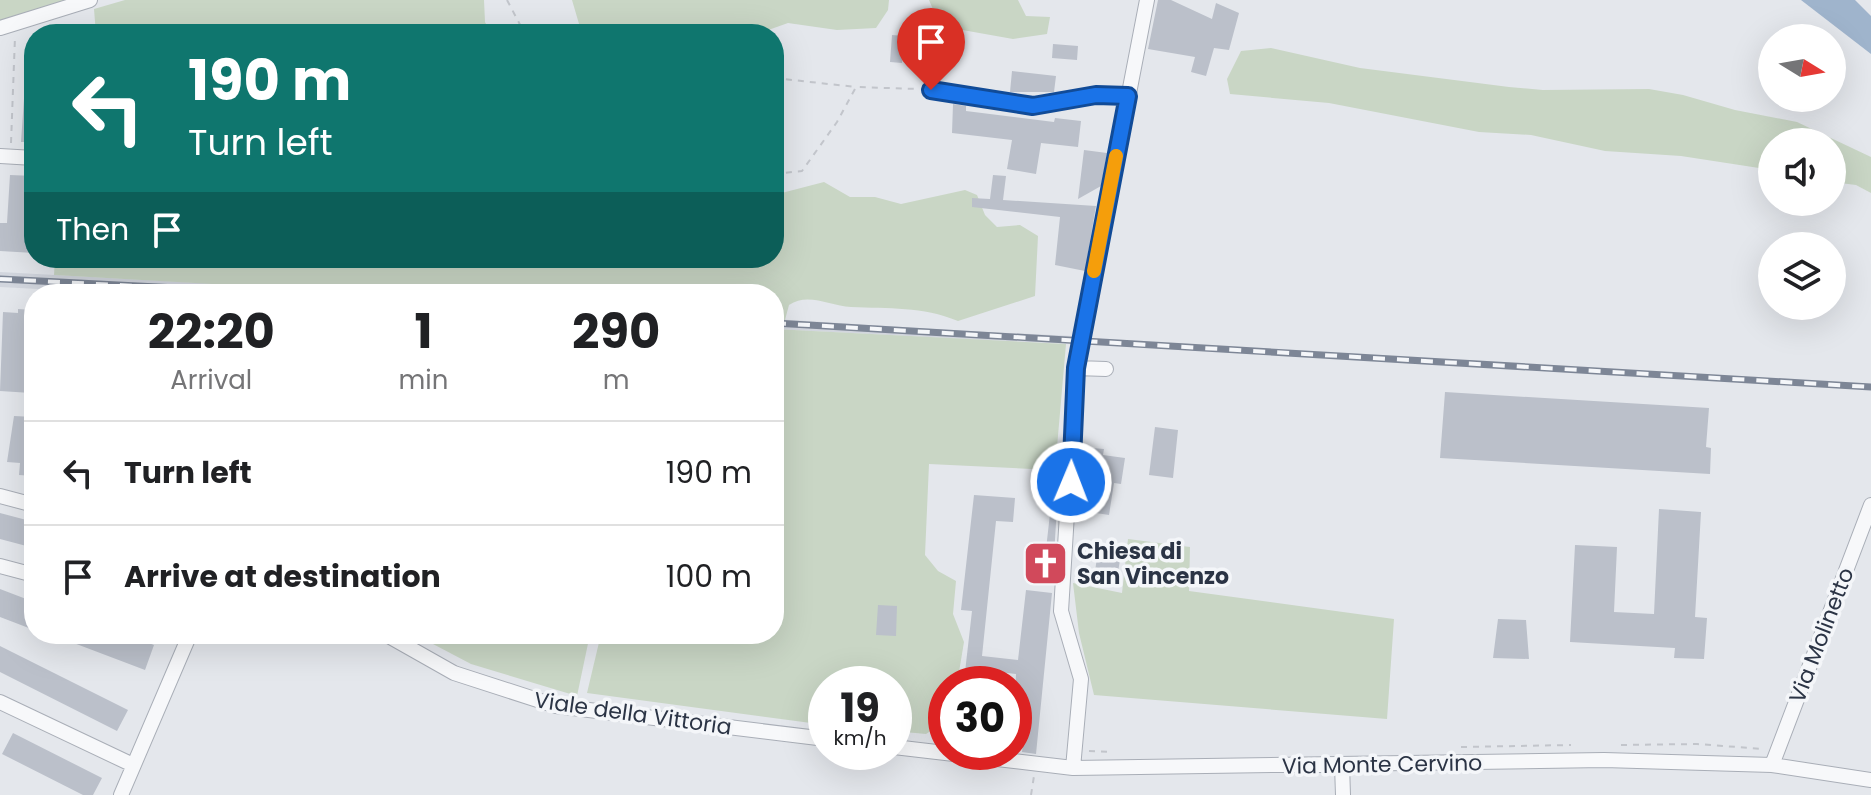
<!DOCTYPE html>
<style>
:root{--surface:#fff;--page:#f6f6f6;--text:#202124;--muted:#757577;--line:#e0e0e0}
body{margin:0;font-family:Poppins,sans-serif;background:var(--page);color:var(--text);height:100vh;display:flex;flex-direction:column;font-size:30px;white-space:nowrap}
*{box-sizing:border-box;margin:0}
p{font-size:26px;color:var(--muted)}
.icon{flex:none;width:44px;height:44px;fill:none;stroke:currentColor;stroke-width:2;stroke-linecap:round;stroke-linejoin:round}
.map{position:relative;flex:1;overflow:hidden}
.panel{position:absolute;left:24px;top:284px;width:760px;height:360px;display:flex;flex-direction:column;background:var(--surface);border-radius:32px;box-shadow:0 8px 32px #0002}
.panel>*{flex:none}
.top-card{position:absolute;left:24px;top:24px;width:760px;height:244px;border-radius:32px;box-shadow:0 8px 32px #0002;background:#0f766e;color:#fff;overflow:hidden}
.needle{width:52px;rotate:101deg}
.fabs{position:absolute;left:1758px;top:24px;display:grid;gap:16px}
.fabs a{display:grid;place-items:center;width:88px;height:88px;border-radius:50%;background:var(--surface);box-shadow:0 8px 32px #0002;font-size:40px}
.speed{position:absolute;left:808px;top:666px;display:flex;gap:16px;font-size:40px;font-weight:700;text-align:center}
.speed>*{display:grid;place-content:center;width:104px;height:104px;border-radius:50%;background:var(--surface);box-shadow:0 8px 32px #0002;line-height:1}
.speed small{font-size:20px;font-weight:400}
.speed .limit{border:12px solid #d22;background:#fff;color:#111}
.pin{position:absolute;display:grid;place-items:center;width:68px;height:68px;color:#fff;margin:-82px -34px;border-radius:50% 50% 50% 0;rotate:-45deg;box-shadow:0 0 8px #0007}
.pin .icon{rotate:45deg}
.me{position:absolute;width:88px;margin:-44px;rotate:1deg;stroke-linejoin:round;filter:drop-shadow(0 0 6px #0008)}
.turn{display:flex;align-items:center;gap:28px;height:168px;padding:0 32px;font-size:36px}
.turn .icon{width:104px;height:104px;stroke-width:2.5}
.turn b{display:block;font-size:56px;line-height:68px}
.then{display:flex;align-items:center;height:76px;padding:0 32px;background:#0003;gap:16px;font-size:30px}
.eta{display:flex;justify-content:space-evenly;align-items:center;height:136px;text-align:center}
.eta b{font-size:48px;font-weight:700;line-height:56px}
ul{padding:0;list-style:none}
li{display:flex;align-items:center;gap:24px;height:104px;padding:0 32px;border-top:2px solid var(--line)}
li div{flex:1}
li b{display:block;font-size:30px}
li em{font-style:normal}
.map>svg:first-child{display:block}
</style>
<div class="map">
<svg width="1871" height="795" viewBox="0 0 1871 795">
<rect width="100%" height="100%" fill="#e4e7ec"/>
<!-- built -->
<path fill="#d2d6de" d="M0,272L327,290L391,294H134L0,287Z
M774,319L966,331L1073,336L1072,344L966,339L774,329Z"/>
<!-- green -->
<path fill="#c9d6c5" d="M0,0H73L0,23Z
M125,0H484L485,22L491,34H96L94,9Z
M572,0H889L888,10L876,28L837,30L788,23L757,34H582Z
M929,0H1018L1026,16L1050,17L1047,34L1013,39L940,26Z
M1271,48L1360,68L1509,87L1543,90L1649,89L1683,95L1735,110L1797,122L1871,157V193L1856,185L1832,182V142H1772V170L1681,156L1605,151L1531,135L1479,132L1329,103L1230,94L1227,79L1241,51Z
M824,182L850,197H875L901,204L965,190L977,195L985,215L997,227L1020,225L1038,236L1035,296L958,321C922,306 889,309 851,307C830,306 808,292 789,305L785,320L774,319V294H390L54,275L55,258H774V195Z
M774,329L1066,344L1055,470L929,464L925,555L938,571L956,581L953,614L964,642L957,684H946V721L926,734L894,731V684H826V725L587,693L601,634H774Z
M1128,539L1190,547L1189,591L1394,619L1387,719L1094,695L1079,633L1073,583L1122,593Z
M414,634H590L577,696L471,664Z"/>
<!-- water -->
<path fill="#9fb4cc" d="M1801,0H1855L1871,16V54Z"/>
<!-- building -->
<path fill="#bbc0ca" d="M1158,0H1171L1212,19L1216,3L1239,13L1229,50L1214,48L1206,76L1191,72L1195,57L1148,49Z
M892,35L904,36L902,63L890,62Z
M1053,44L1078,46L1077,60L1052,58Z
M1012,71L1056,76L1054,92H1010Z
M25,84L34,85V142H21Z
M953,104L966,106V111L1054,122L1055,118L1081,121L1078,147L1041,143L1036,174L1007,169L1012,140L952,133Z
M1084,150L1107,153L1101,186L1078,199Z
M10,175L34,176V253L0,251V223H7Z
M993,175L1006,176L1003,200L1096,206L1085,271L1055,265L1060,217L972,207V198L990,199Z
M18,309L34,310L31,393L0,391L3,312L18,313Z
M1445,392L1709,408L1706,447L1711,448L1710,474L1440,458Z
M14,416L34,417V476L19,475L20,463L7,462Z
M1155,427L1178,430L1173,478L1149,475Z
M1092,448L1104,449L1103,455L1125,458L1121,484L1114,483L1109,515L1083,511Z
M974,495L1015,498L1013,522L996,521L982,656L1018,660L1026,590L1052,593L1036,754L1022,752L1026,719L1014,717L1016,674L981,670L980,674L965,672L972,611L961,610Z
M1051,505L1057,506L1053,573L1031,570L1033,557L1045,558Z
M1659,509L1701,512L1695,617L1707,618L1704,659L1674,658L1675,648L1570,642L1575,545L1617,547L1614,612L1654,614Z
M0,513L34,522V548L0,539Z
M1098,551L1121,554L1116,584L1094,578Z
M0,589L34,602V630L0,617Z
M878,605L897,606L896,636L876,635Z
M1498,619L1526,620L1529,659L1493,658Z
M50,634H124L154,645L145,670Z
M0,646L128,710L117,731L0,672Z
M13,733L102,778L93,795H83L2,754Z"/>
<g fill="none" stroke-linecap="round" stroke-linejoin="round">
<defs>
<path id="minor" d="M0,28L90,0
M931,90L1033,106L1096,95L1128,96
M0,156L34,158
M1076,368L1106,369
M0,496L34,505
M0,566L34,575
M385,634L454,673L556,706L826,739
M0,702L133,765
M894,747L1073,768L1604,760L1772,765L1871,780
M1342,765L1343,795
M1772,765L1871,505
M1073,768L1081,679L1061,611L1076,368L1147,0
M121,795L190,634"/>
</defs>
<!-- minor casing -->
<use href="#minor" stroke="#a9aeb7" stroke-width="16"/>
<!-- path -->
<path stroke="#c2c5cb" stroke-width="2" stroke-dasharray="6 6" stroke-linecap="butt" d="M507,0L525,34
M774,78L856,87
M11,143L15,37
M774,174L802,171L837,122L856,87L918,89
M1621,745L1697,744L1763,749
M1461,747L1571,745
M1089,751L1111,752
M1031,795L1034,776"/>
<!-- minor -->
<use href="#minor" stroke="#f7f8fa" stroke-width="14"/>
<defs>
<path id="rail" d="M0,279L294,294
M774,323L1871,387"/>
</defs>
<!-- rail casing -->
<use href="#rail" stroke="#7d8696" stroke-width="7"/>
<!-- rail -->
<use href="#rail" stroke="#f4f6f9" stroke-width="4" stroke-dasharray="12" stroke-linecap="butt"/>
</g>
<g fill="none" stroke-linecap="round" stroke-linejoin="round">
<defs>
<path id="route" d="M931,90L1033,106L1096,95L1128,96L1076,368L1071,482"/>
</defs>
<!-- route casing -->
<use href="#route" stroke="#114b97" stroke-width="20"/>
<!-- route -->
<use href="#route" stroke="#1a73e8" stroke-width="14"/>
<!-- slow -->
<path stroke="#f59e0b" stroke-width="14" d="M1094,271L1116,156"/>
</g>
<!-- icons -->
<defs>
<symbol id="church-square" viewBox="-11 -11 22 22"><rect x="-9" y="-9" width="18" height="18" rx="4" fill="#d1495b" stroke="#f4f6f9"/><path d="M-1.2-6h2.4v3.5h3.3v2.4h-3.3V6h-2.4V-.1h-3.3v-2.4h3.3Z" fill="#fff"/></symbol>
</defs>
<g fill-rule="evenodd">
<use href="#church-square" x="1020" y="538" width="51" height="51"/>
</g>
<g text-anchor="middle" stroke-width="7" stroke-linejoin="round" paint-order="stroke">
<!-- poi labels -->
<g font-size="22" font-weight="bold" fill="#2b3445" stroke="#f4f6f9" text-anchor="start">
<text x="1077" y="559">Chiesa di<tspan x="1077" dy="25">San Vincenzo</tspan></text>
</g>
<!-- street labels -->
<g font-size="22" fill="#2b3445" stroke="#f4f6f9">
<text transform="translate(1821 635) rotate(-69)" y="8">Via Molinetto</text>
<text transform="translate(633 713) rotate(8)" y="8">Viale della Vittoria</text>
<text transform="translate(1382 764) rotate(-1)" y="8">Via Monte Cervino</text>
</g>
</g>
</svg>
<div class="fabs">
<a><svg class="needle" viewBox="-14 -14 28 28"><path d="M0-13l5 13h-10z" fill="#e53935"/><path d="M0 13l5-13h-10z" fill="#757577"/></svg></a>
<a><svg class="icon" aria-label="sound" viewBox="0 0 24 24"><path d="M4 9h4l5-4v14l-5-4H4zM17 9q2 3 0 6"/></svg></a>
<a><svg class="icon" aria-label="layers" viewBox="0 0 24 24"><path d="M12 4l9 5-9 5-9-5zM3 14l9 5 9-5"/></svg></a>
</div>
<div class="speed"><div>19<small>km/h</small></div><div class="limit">30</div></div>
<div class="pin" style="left:931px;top:90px;background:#d93025"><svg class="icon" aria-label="arrive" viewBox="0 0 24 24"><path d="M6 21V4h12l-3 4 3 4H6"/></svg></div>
<svg class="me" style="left:1071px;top:482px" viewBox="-20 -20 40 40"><circle r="17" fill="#1a73e8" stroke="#fff" stroke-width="3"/><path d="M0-11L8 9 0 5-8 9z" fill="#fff"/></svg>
<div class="top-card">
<div class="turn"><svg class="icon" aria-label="left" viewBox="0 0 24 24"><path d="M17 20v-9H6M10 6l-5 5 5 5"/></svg><div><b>190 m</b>Turn left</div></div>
<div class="then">Then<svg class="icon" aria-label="arrive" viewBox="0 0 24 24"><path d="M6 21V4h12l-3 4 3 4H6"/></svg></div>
</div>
<section class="panel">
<div class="eta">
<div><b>22:20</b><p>Arrival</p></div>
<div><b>1</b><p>min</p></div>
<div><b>290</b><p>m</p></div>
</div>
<ul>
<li><svg class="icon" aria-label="left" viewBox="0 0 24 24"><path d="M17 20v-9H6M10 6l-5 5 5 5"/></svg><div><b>Turn left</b></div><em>190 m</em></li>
<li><svg class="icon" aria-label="arrive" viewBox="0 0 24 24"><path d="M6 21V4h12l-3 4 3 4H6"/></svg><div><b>Arrive at destination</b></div><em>100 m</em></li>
</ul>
</section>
</div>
